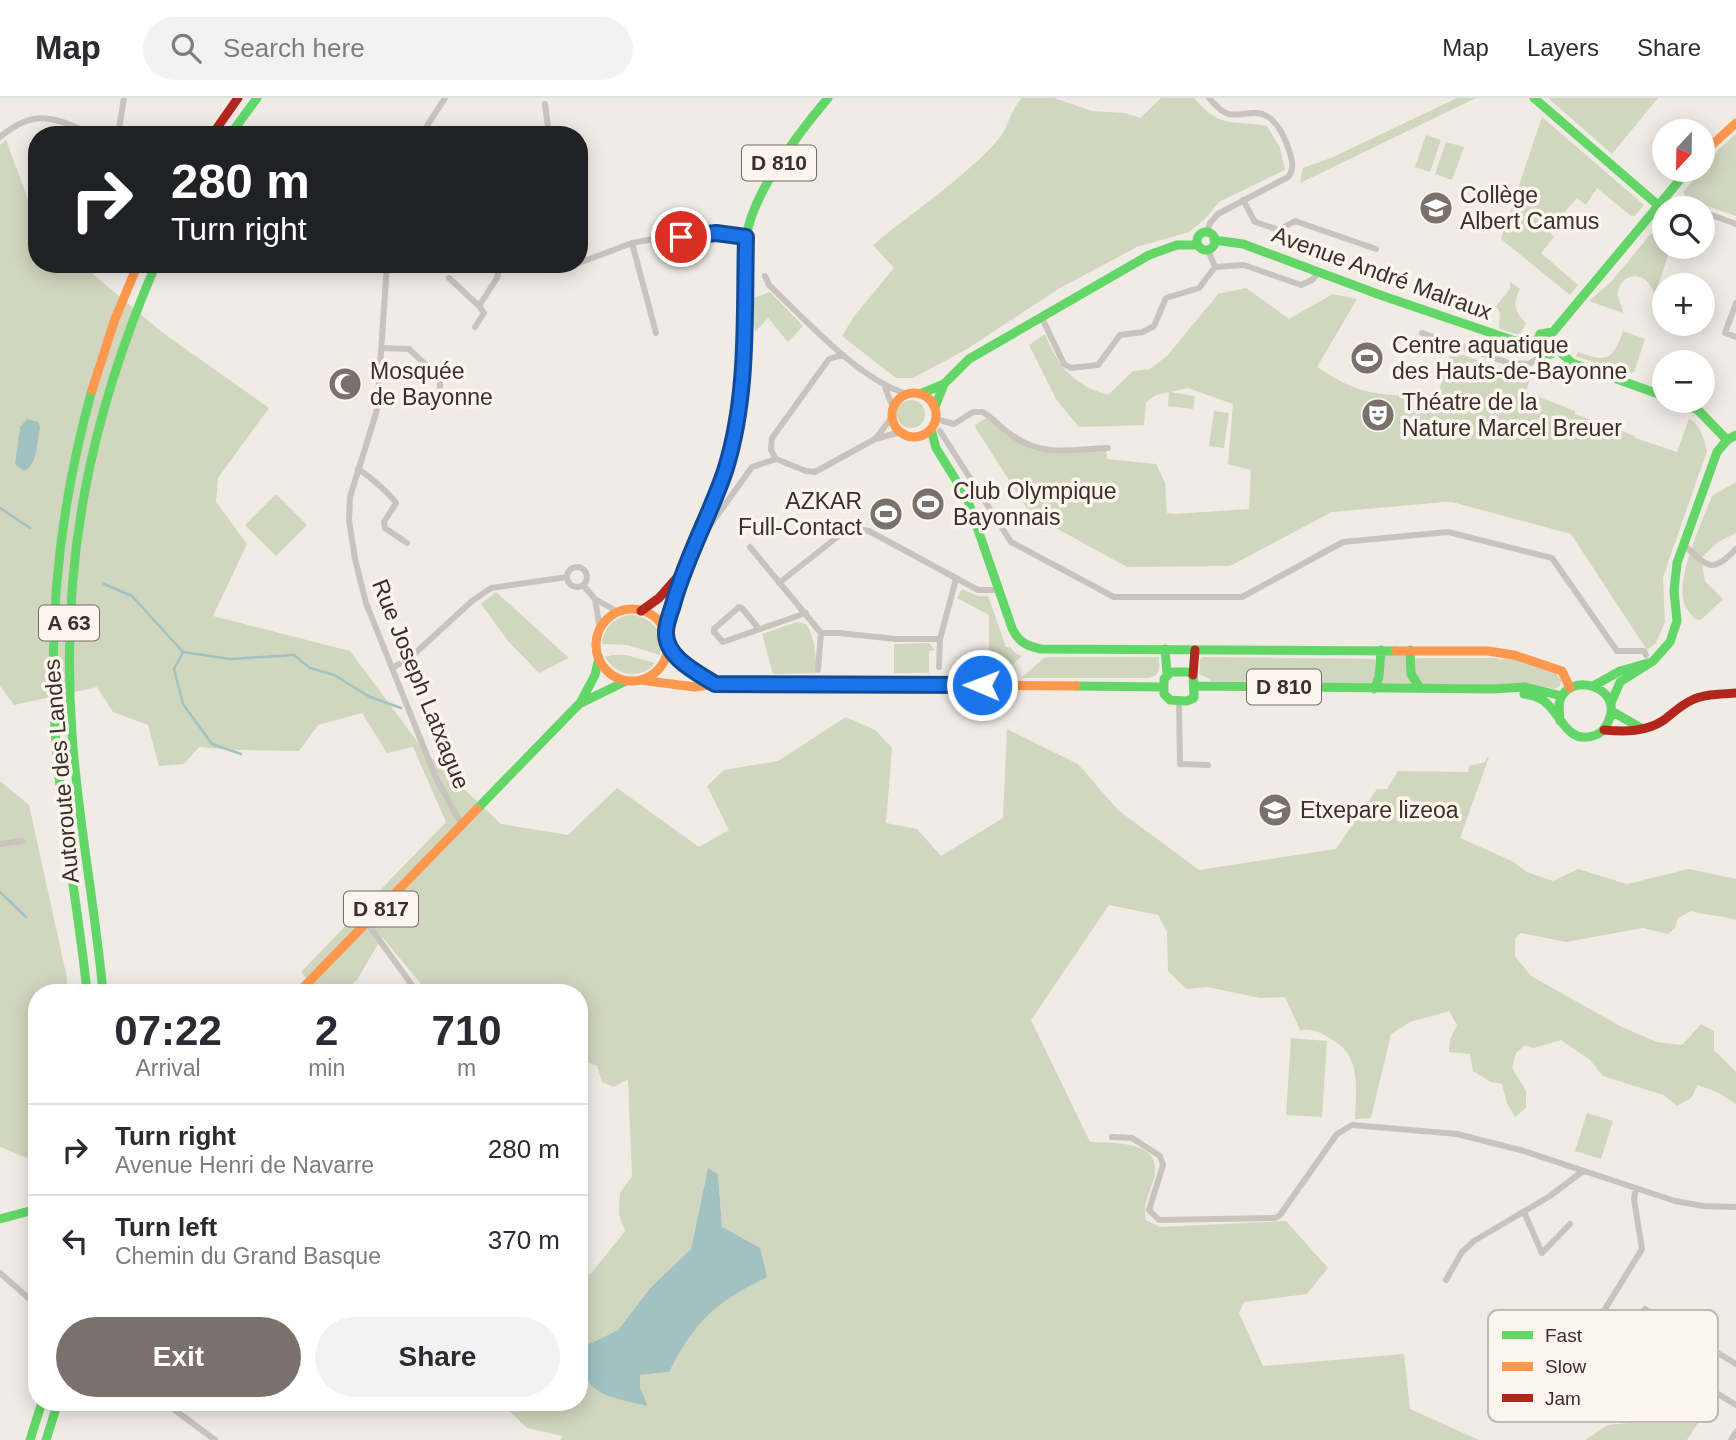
<!DOCTYPE html>
<meta charset="utf-8">
<style>
:root{--surface:#fff;--page:#f2f2f3;--text:#2b2b33;--muted:#7c7c81;--line:#e1e1e2;--accent:#7a716c}
body{margin:0;font-family:Arial,sans-serif;background:var(--page);color:var(--text);height:100vh;display:flex;flex-direction:column;font-size:26px;white-space:nowrap}
*{box-sizing:border-box;margin:0}
p{font-size:23px;color:var(--muted)}
.icon{flex:none;width:38px;height:38px;fill:none;stroke:currentColor;stroke-width:2;stroke-linecap:round;stroke-linejoin:round}
.map{position:relative;flex:1;overflow:hidden}
.details{position:absolute;left:28px;top:886px;width:560px;height:427px;display:flex;flex-direction:column;background:var(--surface);border-radius:28px;box-shadow:0 4px 18px #0003}
.details>*{flex:none}
.banner{position:absolute;left:28px;top:28px;width:560px;height:147px;border-radius:28px;box-shadow:0 4px 18px #0003;background:#202124;color:#fff;overflow:hidden}
.needle{width:46px;rotate:202deg}
.tools{position:absolute;left:1652px;top:21px;display:grid;gap:14px}
.tools a{display:grid;place-items:center;width:63px;height:63px;border-radius:50%;background:var(--surface);box-shadow:0 4px 18px #0003;font-size:35px}
.pin{position:absolute;display:grid;place-items:center;width:60px;height:60px;color:#fff;margin:-30px;border:4px solid #fff;border-radius:50%;box-shadow:0 2px 7px #0007}
.me{position:absolute;width:77px;margin:-38px;rotate:271deg;stroke-linejoin:round;filter:drop-shadow(0 0 5px #0008)}
.turn{display:flex;align-items:center;gap:24px;height:147px;padding:0 28px;font-size:32px}
.turn .icon{width:91px;height:91px;stroke-width:2.5}
.turn b{display:block;font-size:49px;line-height:60px}
.eta{display:flex;justify-content:space-evenly;align-items:center;height:119px;text-align:center}
.eta b{font-size:42px;font-weight:700;line-height:49px}
.primary-button{display:flex;gap:14px;margin-top:auto;padding:14px 28px}
.primary-button a{flex:1;height:80px;border-radius:42px;background:var(--accent);color:#fff;font-size:28px;font-weight:700;line-height:80px;text-align:center}
.primary-button a+a{background:var(--page);color:var(--text)}
ul{padding:0;list-style:none}
li{display:flex;align-items:center;gap:21px;height:91px;padding:0 28px;border-top:2px solid var(--line)}
li div{flex:1}
li b{display:block;font-size:26px}
li em{font-style:normal}
header{display:flex;align-items:center;gap:42px;box-sizing:border-box;height:98px;padding:0 35px;background:var(--surface);border-bottom:2px solid var(--line)}
header strong{font-size:33px}
nav{display:flex;gap:38px;margin-inline-start:auto;font-size:24px}
.search{width:490px;height:63px;background:var(--page);display:flex;align-items:center;gap:18px;box-sizing:border-box;padding:0 24px;border-radius:38px;color:var(--muted);font-size:26px}
.map>svg:first-child{display:block}
</style>
<header>
<strong>Map</strong>
<div class="search"><svg class="icon" aria-label="search" viewBox="0 0 24 24"><circle cx="10" cy="10" r="6"/><path d="M15 15l6 6"/></svg>Search here</div>
<nav><a>Map</a><a>Layers</a><a>Share</a></nav>
</header>
<div class="map">
<svg width="1736" height="1342" viewBox="0 0 1736 1342">
<rect width="100%" height="100%" fill="#f0ebe5"/>
<!-- green -->
<path fill="#d1d6bf" d="M1022,0H1054L1092,13L1125,15L1140,20L1161,0H1194C1220,31 1231,22 1267,28L1280,50L1285,72L1219,104L1204,122L1189,134L1137,149L1060,190L967,251L913,280H896L842,238L855,217L894,170L873,147C913,114 964,80 998,42C1008,31 1009,14 1022,0Z
M1457,0H1476L1300,85L1303,70L1331,60Z
M1548,0H1658L1612,56Z
M1542,19L1644,107L1635,118H1631L1597,90L1586,107L1577,100L1548,133L1554,139L1541,155L1578,187L1570,197L1501,141Z
M1736,36V118L1687,101L1683,94L1720,50Z
M1426,37L1441,42L1430,74L1415,69Z
M6,42L37,126V166H81L163,235L269,310L218,380L216,404L247,446L213,518L350,553L425,654L501,726L568,737L617,690L699,749L729,732L707,688L724,672L778,663L846,619L875,632L892,650L886,725L917,731L941,758L1003,720L1007,631L1078,666L1118,712L1199,772L1336,751L1377,691H1387L1398,673L1468,674L1469,668L1485,664L1487,659H1489L1460,740L1512,763L1527,774L1553,783L1578,771L1627,786L1689,771L1736,781V822C1721,817 1706,818 1691,813L1678,820L1675,830L1668,836L1643,830L1566,844L1521,835L1515,841V858L1531,878L1622,929L1657,944L1682,947L1701,926L1714,933V952L1736,974V1006L1719,995L1698,987L1691,1000L1677,1008L1663,997L1603,978L1590,962L1561,942L1534,950L1525,947L1516,955L1512,970L1526,993V1010L1515,1019L1507,1005L1502,986L1491,984L1473,973L1470,956L1449,954L1450,941L1457,927L1449,913L1410,924L1391,936L1371,1020L1355,1021C1356,992 1362,957 1331,941C1320,934 1313,931 1300,932L1285,899L1260,900L1208,889L1186,891L1168,873L1167,834L1158,817L1109,807L1031,922L1090,1044C1113,1045 1164,1042 1154,1080C1149,1098 1143,1103 1146,1122L1160,1129L1286,1123L1328,1170L1307,1196L1244,1204L1239,1215L1263,1268L1404,1256L1410,1311L1479,1342H561L562,1338L527,1330L500,1304H579V1266L585,1282L611,1299L648,1307L640,1289V1277L669,1274C697,1221 714,1206 766,1179L722,1129L718,1076L708,1070L691,1151L651,1189L618,1232L583,1249L579,1245V1162L590,1177L625,1133L619,1117L620,1095L632,1078L628,981L614,989L602,984L597,968L579,961V894H428L382,839L357,882L343,894H317L301,874L446,724L413,649L387,655L362,615L318,627L299,653L235,652L199,649L184,666L159,668L148,627L113,614L97,589L14,607L0,588V47Z
M1446,44L1464,49L1452,82L1435,76Z
M1664,124V149H1671L1655,196C1653,192 1651,189 1649,186C1640,173 1621,177 1618,193C1616,201 1623,206 1623,215L1589,203L1610,185L1649,138Z
M1510,184L1520,191C1512,205 1515,215 1526,225L1520,237L1499,231L1500,215L1496,208L1510,191Z
M1246,190L1289,221L1333,196L1357,201L1317,269C1361,299 1386,299 1438,296L1451,253L1512,274L1514,270L1521,271V274L1531,278L1526,294L1575,313V316L1635,338V340L1677,354L1689,321C1701,327 1704,341 1707,353L1663,479L1665,524L1656,545L1647,552L1571,436L1452,404H1444L1332,414L1230,468L1127,469L1034,418L1028,412L977,332L975,327L988,319L1028,348L1106,353L1107,361L1156,366L1165,385L1167,415L1176,416L1249,411L1251,372L1228,366L1233,306L1188,290L1170,294L1195,298L1193,311L1168,308L1169,294L1156,297L1146,304L1144,327L1079,329L1056,301L1029,247L1045,236C1058,268 1073,287 1108,297L1133,273L1150,271L1168,257L1218,196Z
M770,194L803,228L788,244L768,220L755,234L751,201Z
M1623,233L1645,241L1634,274L1627,276L1576,258L1578,254C1607,265 1613,262 1623,233Z
M897 316a14 14 0 1 1 28 0a14 14 0 1 1-28 0Z
M1214,313L1229,315L1224,350L1209,348Z
M1736,384V435L1718,444L1701,460L1705,483L1723,501L1701,522L1695,521C1692,517 1687,512 1685,508C1674,482 1702,424 1712,398Z
M276,396L307,427L276,458L245,427Z
M962,491L978,498H988L1006,549H1010L1015,555L1022,558L1006,573L989,578V517L957,500Z
M496,494L569,560L539,575L508,543L481,506Z
M630,517C652,518 666,536 660,557L628,547L602,546C604,530 614,519 630,517Z
M797,524L806,526C816,543 816,556 816,575L773,576L762,536Z
M929,545L935,552L929,553V575H894V546Z
M1384,556L1408,557L1409,579L1412,586H1381Z
M612,557H626L655,565C640,583 616,578 605,559Z
M1050,559H1159C1159,570 1161,577 1149,580H1021L1044,560Z
M1203,559L1375,561V580L1369,586L1210,583V581L1199,576L1200,561Z
M1508,559L1555,574L1561,582L1560,588L1555,591L1545,589L1421,586L1415,577V561L1418,560H1495L1502,562Z
M0,683L29,707L67,880L66,894H37V1064L0,1049Z
M1291,940L1327,943L1322,1019L1286,1017Z
M1587,1015L1613,1023L1601,1061L1575,1053Z
M1677,1287L1693,1294L1707,1311L1687,1342H1585L1608,1327L1629,1325V1319H1639L1641,1322L1638,1313L1650,1305L1674,1319L1677,1316L1671,1290Z"/>
<!-- water -->
<path fill="#a1c2c1" d="M27,321L38,324L40,329C37,343 38,367 24,373L15,366L20,329Z
M708,1070L718,1076L722,1129L760,1150L767,1179C714,1206 697,1221 669,1274L640,1277V1289L648,1308C605,1298 579,1297 579,1245L583,1249L618,1232L651,1189L691,1151Z"/>
<g fill="none" stroke-linecap="round" stroke-linejoin="round">
<!-- stream -->
<path stroke="#a1c2c1" stroke-width="2.5" d="M0,410L30,430
M104,486L132,498L183,554L230,561L294,557L310,570L334,577L370,599L401,610
M183,554L174,571L183,606L212,646L241,656
M0,794L26,819"/>
<!-- street -->
<path stroke="#c9c3be" stroke-width="6" d="M545,6L548,29L546,37
M118,37L124,0
M421,37L445,0
M0,39C37,8 55,21 95,37
M1664,101L1690,110
M1243,102L1255,124L1279,132L1295,123L1376,151
M1703,114L1736,126
M1207,134L1210,125L1218,116L1288,79C1295,71 1292,62 1289,52C1284,37 1273,13 1253,15C1244,15 1235,19 1226,15C1219,12 1214,5 1209,0
M632,145L656,235
M1208,152L1215,169L1244,167L1301,187L1312,182L1319,174
M579,165L632,145L648,142L716,135L746,139
M386,166L538,170L574,166
M387,166L377,312L350,399L349,422L355,461L366,505L436,680L462,727
M765,178L769,187C807,223 858,281 907,296
M449,180L479,208L497,180L499,170
M1736,205L1725,235L1736,239
M1041,218L1064,266L1071,270L1098,267L1120,237L1143,234L1154,228L1166,200L1199,190L1215,169
M475,229L484,215L479,208
M1422,235L1509,265L1529,266L1544,256
M382,250L409,251L440,280V292
M885,289L893,310
M936,321L954,326L973,314H983C994,321 1002,331 1013,338C1045,360 1073,351 1108,350
M940,333L1011,444L1114,499H1242L1343,444L1448,434L1552,460L1617,553H1644L1646,557
M876,340L892,319
M776,361L806,373L815,374L875,341L901,334
M776,361L771,352L772,340L829,261L842,257
M358,371C367,376 390,396 396,405L384,424L385,430L407,445
M701,440L752,369L776,361
M1684,447C1707,468 1711,477 1736,451
M750,449L821,535H839L896,541H940
M567 479a10 10 0 1 1 20 0a10 10 0 1 1-20 0Z
M779,485L850,429L869,433L978,492H999
M583,487L595,501L618,514
M595,501L600,532
M759,531L742,510L739,509L714,531V534L723,544L806,515
M394,569L411,559L472,503L491,490L567,479
M939,569L940,541L956,481
M818,572L821,535
M1179,603L1180,666L1208,667
M0,746L22,743
M367,825L417,894
M1112,1039L1132,1040L1160,1058L1163,1067L1149,1112L1159,1122L1275,1120L1280,1117L1337,1036L1352,1027L1457,1036L1524,1053L1675,1103L1703,1108L1736,1109
M1524,1114L1542,1155L1570,1126
M0,1175L33,1204
M1446,1182L1462,1154L1474,1143L1550,1098L1583,1073
M1645,1211L1736,1266
M1509,1218L1568,1257L1576,1258L1642,1151L1634,1101L1636,1090
M1599,1223L1736,1307
M1676,1270L1695,1240
M164,1304L215,1342
M1731,1342L1736,1334"/>
<!-- fast -->
<path stroke="#63d668" stroke-width="9" d="M1534,0L1659,108
M230,37L257,0
M1197 143a9 9 0 1 1 18 0a9 9 0 1 1-18 0Z
M1214,142L1243,146L1383,198L1518,244H1536
M1553,234L1688,72
M1553,234L1540,236L1536,247L1544,256H1551L1557,251
M1557,251L1572,265L1664,298
M920,296L944,286
M1677,303L1698,312L1727,342
M935,309L944,286L969,261L1149,157L1177,147H1198
M931,331L936,350L967,400L1012,530C1018,544 1027,548 1041,551L1396,553
M666,534C672,514 676,492 683,472C700,422 728,376 738,323C749,263 740,201 746,142C750,98 800,33 828,0
M1165,551L1167,576
M1410,552L1411,576L1420,590
M1171,574H1188L1193,577L1194,600L1187,603L1170,602L1164,596V581Z
M1595,587L1620,573L1648,565
M1076,588L1164,589
M1195,588L1492,591L1525,589L1562,598
M1374,591L1379,579L1381,552
M1524,596C1531,597 1538,599 1544,603C1561,615 1566,646 1593,638C1601,636 1605,631 1608,624C1625,590 1571,572 1560,602C1558,608 1560,616 1560,623
M581,605L626,583
M1611,605L1620,584L1653,563L1670,544L1677,523L1674,493L1677,465L1717,354L1727,342L1736,337
M1613,614L1641,630
M477,711L580,605L595,577L599,560
M87,894C78,806 60,718 55,630C48,515 61,403 92,292
M103,894C95,808 78,722 72,636C60,467 89,321 156,166
M0,1121L37,1111
M30,1342L42,1304
M46,1342L58,1304"/>
<!-- slow -->
<path stroke="#ff974d" stroke-width="9" d="M1703,55L1736,25
M92,292L115,221L138,166
M892 317a22 22 0 1 1 44 0a22 22 0 1 1-44 0Z
M596 547a36 36 0 1 1 72 0a36 36 0 1 1-72 0Z
M668,548L688,569L715,586
M1396,553H1488L1514,557L1562,573L1570,590
M640,582L695,589L722,585L1076,588
M299,894L477,711"/>
<!-- jam -->
<path stroke="#b3261e" stroke-width="9" d="M212,37L238,0
M641,513L659,500L681,475
M1193,577L1195,552
M1604,632C1625,634 1646,634 1664,622C1673,615 1681,607 1692,602C1705,596 1721,596 1736,595"/>
</g>
<g fill="none" stroke-linecap="round" stroke-linejoin="round">
<defs>
<path id="route" d="M681,139L716,135L746,139C744,216 749,298 725,373C710,417 687,458 674,503C672,512 666,524 666,534C665,559 696,574 715,586L982,587"/>
</defs>
<!-- route casing -->
<use href="#route" stroke="#114b97" stroke-width="18"/>
<!-- route -->
<use href="#route" stroke="#1a73e8" stroke-width="12"/>
</g>
<!-- icons -->
<defs>
<symbol id="school-disc" viewBox="-11 -11 22 22"><circle r="9.5" fill="#7a716c" stroke="#fbf5ee"/><path d="M0-5L7-2L0 1L-7-2ZM-4 1L0 2.5L4 1V4Q0 6-4 4Z" fill="#fff"/></symbol>
<symbol id="stadium-disc" viewBox="-11 -11 22 22"><circle r="9.5" fill="#7a716c" stroke="#fbf5ee"/><path d="M0-5a6.5 5 0 1 0 0 10a6.5 5 0 1 0 0-10ZM-3.5-1.8h7v3.6h-7Z" fill="#fff"/></symbol>
<symbol id="mosque-disc" viewBox="-11 -11 22 22"><circle r="9.5" fill="#7a716c" stroke="#fbf5ee"/><path d="M3.5-4.9A6 6 0 1 0 3.5 4.9A5 5 0 1 1 3.5-4.9Z" fill="#fff"/></symbol>
<symbol id="theatre-disc" viewBox="-11 -11 22 22"><circle r="9.5" fill="#7a716c" stroke="#fbf5ee"/><path d="M-5-5.5Q0-4 5-5.5V0Q5 5 0 6Q-5 5-5 0ZM-3.3-2.5H-1v1.5H-3.3ZM1-2.5H3.3v1.5H1ZM-2.8 1Q0 5.5 2.8 1Z" fill="#fff"/></symbol>
</defs>
<g fill-rule="evenodd">
<use href="#school-disc" x="1417" y="91" width="38" height="38"/>
<use href="#stadium-disc" x="1348" y="241" width="38" height="38"/>
<use href="#mosque-disc" x="326" y="267" width="38" height="38"/>
<use href="#theatre-disc" x="1359" y="298" width="38" height="38"/>
<use href="#stadium-disc" x="909" y="387" width="38" height="38"/>
<use href="#stadium-disc" x="867" y="397" width="38" height="38"/>
<use href="#school-disc" x="1256" y="693" width="38" height="38"/>
</g>
<g text-anchor="middle" stroke-width="7" stroke-linejoin="round" paint-order="stroke">
<!-- shield labels -->
<g fill="#fbf5ee" stroke="#756b66" stroke-width="2">
<rect x="742" y="47.5" width="74" height="35" rx="5"/>
<rect x="39" y="507.5" width="60" height="35" rx="5"/>
<rect x="1247" y="571.5" width="74" height="35" rx="5"/>
<rect x="344" y="793.5" width="74" height="35" rx="5"/>
</g>
<g font-size="21" font-weight="bold" fill="#3b302b">
<text x="779" y="72">D 810</text>
<text x="69" y="532">A 63</text>
<text x="1284" y="596">D 810</text>
<text x="381" y="818">D 817</text>
</g>
<!-- poi labels -->
<g font-size="23" fill="#3b302b" stroke="#fbf5ee" text-anchor="start">
<text x="1460" y="105">Collège<tspan x="1460" dy="26">Albert Camus</tspan></text>
<text x="1392" y="255">Centre aquatique<tspan x="1392" dy="26">des Hauts-de-Bayonne</tspan></text>
<text x="370" y="281">Mosquée<tspan x="370" dy="26">de Bayonne</tspan></text>
<text x="1402" y="312">Théatre de la<tspan x="1402" dy="26">Nature Marcel Breuer</tspan></text>
<text x="953" y="401">Club Olympique<tspan x="953" dy="26">Bayonnais</tspan></text>
<text x="862" y="411" text-anchor="end">AZKAR<tspan x="862" dy="26">Full-Contact</tspan></text>
<text x="1300" y="720">Etxepare lizeoa</text>
</g>
<!-- street labels -->
<g font-size="23" fill="#3b302b" stroke="#fbf5ee">
<text transform="translate(1382 175) rotate(20)" y="8">Avenue André Malraux</text>
<text transform="translate(421 586) rotate(68)" y="8">Rue Joseph Latxague</text>
<text transform="translate(61 673) rotate(-95)" y="8">Autoroute des Landes</text>
</g>
</g>
<!-- legend -->
<rect x="1488" y="1212" width="230" height="112" rx="10" fill="#fbf5ee" stroke="#c1bab4" stroke-width="2"/>
<rect x="1502" y="1233" width="31" height="8" fill="#63d668"/>
<rect x="1502" y="1264" width="31" height="9" fill="#ff974d"/>
<rect x="1502" y="1296" width="31" height="8" fill="#b3261e"/>
<g font-size="19" fill="#3b302b">
<text x="1545" y="1244">Fast</text>
<text x="1545" y="1275">Slow</text>
<text x="1545" y="1307">Jam</text>
</g>
</svg>
<div class="tools">
<a><svg class="needle" viewBox="-14 -14 28 28"><path d="M0-13l5 13h-10z" fill="#e53935"/><path d="M0 13l5-13h-10z" fill="#7c7c81"/></svg></a>
<a><svg class="icon" aria-label="search" viewBox="0 0 24 24"><circle cx="10" cy="10" r="6"/><path d="M15 15l6 6"/></svg></a>
<a>+</a>
<a>−</a>
</div>
<div class="pin" style="left:681px;top:139px;background:#d93025"><svg class="icon" aria-label="arrive" viewBox="0 0 24 24"><path d="M6 21V4h12l-3 4 3 4H6"/></svg></div>
<svg class="me" style="left:982px;top:587px" viewBox="-20 -20 40 40"><circle r="17" fill="#1a73e8" stroke="#fff" stroke-width="3"/><path d="M0-11L8 9 0 5-8 9z" fill="#fff"/></svg>
<div class="banner">
<div class="turn"><svg class="icon" aria-label="right" viewBox="0 0 24 24"><path d="M7 20v-9h11M14 6l5 5-5 5"/></svg><div><b>280 m</b>Turn right</div></div>
</div>
<section class="details">
<div class="eta">
<div><b>07:22</b><p>Arrival</p></div>
<div><b>2</b><p>min</p></div>
<div><b>710</b><p>m</p></div>
</div>
<ul>
<li><svg class="icon" aria-label="right" viewBox="0 0 24 24"><path d="M7 20v-9h11M14 6l5 5-5 5"/></svg><div><b>Turn right</b><p>Avenue Henri de Navarre</p></div><em>280 m</em></li>
<li><svg class="icon" aria-label="left" viewBox="0 0 24 24"><path d="M17 20v-9H6M10 6l-5 5 5 5"/></svg><div><b>Turn left</b><p>Chemin du Grand Basque</p></div><em>370 m</em></li>
</ul>
<div class="primary-button"><a>Exit</a><a>Share</a></div>
</section>
</div>
